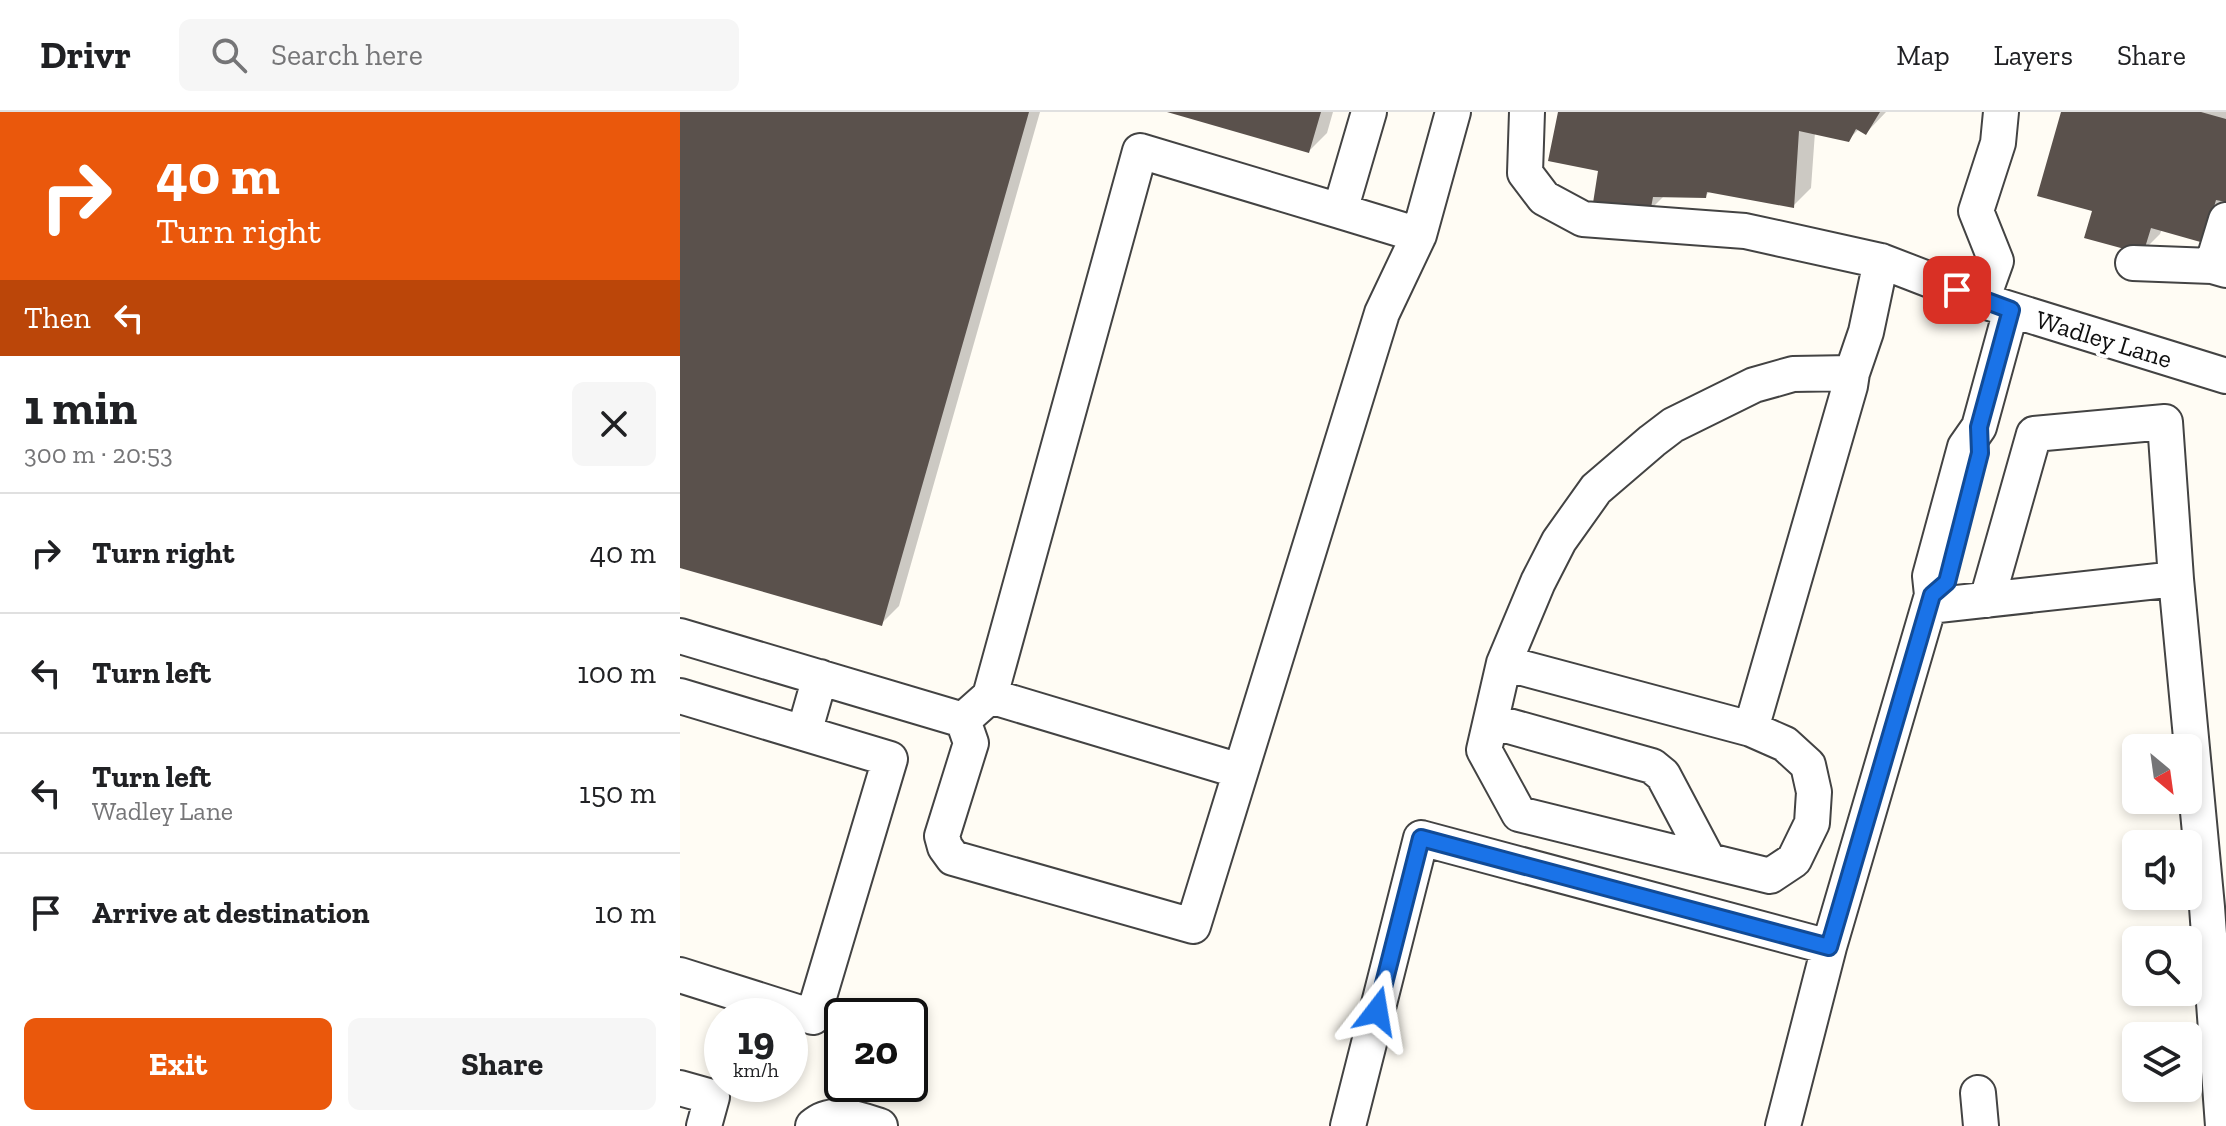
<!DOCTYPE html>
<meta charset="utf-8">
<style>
:root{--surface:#fff;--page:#f6f6f6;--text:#202124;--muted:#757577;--line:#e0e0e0;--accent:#ea580c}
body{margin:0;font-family:"Zilla Slab",serif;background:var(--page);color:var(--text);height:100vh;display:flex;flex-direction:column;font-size:30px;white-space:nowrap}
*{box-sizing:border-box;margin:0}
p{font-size:26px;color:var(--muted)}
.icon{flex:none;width:44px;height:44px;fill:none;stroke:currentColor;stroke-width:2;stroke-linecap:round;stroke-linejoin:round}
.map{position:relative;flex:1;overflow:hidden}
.details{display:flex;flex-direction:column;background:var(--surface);width:680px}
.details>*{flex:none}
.hud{background:#ea580c;color:#fff;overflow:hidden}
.needle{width:52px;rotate:151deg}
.controls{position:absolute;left:1442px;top:622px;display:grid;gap:16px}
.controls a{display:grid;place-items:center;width:80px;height:80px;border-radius:12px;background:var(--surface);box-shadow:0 4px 12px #0003;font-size:40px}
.speed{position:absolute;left:24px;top:886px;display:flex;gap:16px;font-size:40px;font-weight:700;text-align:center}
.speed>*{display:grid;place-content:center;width:104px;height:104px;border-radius:50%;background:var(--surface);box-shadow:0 4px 12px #0003;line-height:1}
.speed small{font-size:20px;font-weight:400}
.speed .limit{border:4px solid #111;border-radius:12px;background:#fff;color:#111}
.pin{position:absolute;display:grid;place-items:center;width:68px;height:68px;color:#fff;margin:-34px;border-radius:16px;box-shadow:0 4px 12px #0006}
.me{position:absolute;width:88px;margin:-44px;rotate:14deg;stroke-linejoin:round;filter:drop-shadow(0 0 6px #0008)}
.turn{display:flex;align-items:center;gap:28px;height:168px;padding:0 24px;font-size:36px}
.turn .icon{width:104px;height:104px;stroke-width:2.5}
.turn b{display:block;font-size:56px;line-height:68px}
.then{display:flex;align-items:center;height:76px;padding:0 24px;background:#0003;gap:16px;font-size:30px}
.round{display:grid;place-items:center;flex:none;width:84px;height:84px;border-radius:12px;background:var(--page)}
.head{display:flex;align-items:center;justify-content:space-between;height:136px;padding:0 24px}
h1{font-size:48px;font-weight:700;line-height:60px}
.button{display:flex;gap:16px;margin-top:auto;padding:16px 24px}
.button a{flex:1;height:92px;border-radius:12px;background:var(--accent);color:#fff;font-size:32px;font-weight:700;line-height:92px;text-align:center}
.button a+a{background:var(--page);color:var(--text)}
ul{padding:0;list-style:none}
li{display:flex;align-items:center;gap:24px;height:120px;padding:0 24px;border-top:2px solid var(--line)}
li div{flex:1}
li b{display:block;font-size:30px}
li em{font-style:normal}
header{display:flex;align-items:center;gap:48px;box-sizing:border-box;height:112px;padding:0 40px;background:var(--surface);border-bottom:2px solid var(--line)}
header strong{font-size:38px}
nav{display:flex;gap:44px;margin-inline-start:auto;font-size:28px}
.search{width:560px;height:72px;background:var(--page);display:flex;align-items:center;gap:20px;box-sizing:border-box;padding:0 28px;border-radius:12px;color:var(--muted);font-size:30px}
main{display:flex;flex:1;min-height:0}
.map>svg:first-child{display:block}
</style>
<header>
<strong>Drivr</strong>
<div class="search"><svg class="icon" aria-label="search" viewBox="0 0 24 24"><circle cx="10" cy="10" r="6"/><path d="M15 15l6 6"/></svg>Search here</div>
<nav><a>Map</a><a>Layers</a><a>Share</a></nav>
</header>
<main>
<section class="details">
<div class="hud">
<div class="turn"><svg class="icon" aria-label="right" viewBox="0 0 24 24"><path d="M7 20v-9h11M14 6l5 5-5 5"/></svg><div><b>40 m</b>Turn right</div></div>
<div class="then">Then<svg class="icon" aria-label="left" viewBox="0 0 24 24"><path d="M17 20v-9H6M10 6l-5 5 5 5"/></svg></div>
</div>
<div class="head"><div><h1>1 min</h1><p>300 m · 20:53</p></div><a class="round"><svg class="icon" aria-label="close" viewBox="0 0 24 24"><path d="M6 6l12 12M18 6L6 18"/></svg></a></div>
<ul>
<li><svg class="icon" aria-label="right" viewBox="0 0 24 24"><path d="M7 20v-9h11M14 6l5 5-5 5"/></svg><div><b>Turn right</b></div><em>40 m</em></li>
<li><svg class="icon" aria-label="left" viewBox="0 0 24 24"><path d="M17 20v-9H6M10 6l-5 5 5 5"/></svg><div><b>Turn left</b></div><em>100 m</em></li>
<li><svg class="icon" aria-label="left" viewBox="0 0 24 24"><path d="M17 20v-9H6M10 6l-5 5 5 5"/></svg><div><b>Turn left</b><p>Wadley Lane</p></div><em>150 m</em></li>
<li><svg class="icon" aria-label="arrive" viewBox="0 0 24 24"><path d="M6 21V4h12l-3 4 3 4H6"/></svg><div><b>Arrive at destination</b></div><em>10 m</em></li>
</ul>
<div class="button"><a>Exit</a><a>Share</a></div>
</section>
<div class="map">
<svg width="1546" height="1014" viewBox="0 0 1546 1014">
<rect width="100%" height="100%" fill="#fffcf4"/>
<!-- shadow -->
<path fill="#0003" d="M0,0H360L219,494L201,512L0,454Z
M491,0H653L647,21L629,39Z
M880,0H1206L1186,21L1179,17L1168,28L1135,20L1131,76L1113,94L1030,79L1025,84L985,83L969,99L921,57Z
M1383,0H1546V95L1482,117L1480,122L1462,140L1414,98Z"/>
<!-- building -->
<path fill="#5a514c" d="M0,0H349L202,514L0,456Z
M487,0H641L629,41Z
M878,0H1200L1186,23L1176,17L1169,30L1119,19L1114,96L1027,80L1026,86L973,85L970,101L913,91L918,59L868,49Z
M1381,0H1521L1546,7V90L1536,88L1524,131L1471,116L1463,142L1404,126L1412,99L1357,84Z"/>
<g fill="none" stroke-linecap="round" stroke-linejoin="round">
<defs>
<path id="minor" d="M847,0L845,61L864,86L903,107L1065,119L1201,149L1302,188L1316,149L1296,99L1318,31L1321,0
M660,99L739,123
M1453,151L1532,154L1546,158
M1532,154L1546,108
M1310,191L1546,264
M1172,261L1170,274L1071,617L824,551L858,470L879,429L916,377L972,329L993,313L1074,273L1113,262L1172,261L1186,220L1201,149
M1307,488L1354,322L1485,310L1496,467
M1249,494L1496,467L1527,795L1543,1014
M0,524L283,608L310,584L560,659
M824,551L804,638L839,702L1090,764L1114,748L1132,711L1134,680L1128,653L1105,632L1071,617
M0,584L210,647L133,905L0,863
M310,584L460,39L660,99L689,0
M283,608L291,631L262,724L265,735L273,746L513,814L702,201L739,123L773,0
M811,609L972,654L983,663L1028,748
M124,621L140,565
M0,976L32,985L24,1014
M1298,981L1301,1014
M133,1014C152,997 178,1007 200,1014
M668,1014L741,726L1149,835
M1103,1014L1149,835L1252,483L1250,464L1285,335L1299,315L1331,198"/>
</defs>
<!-- minor casing -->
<use href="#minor" stroke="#434343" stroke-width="38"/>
<!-- minor -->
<use href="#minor" stroke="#fff" stroke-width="34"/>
</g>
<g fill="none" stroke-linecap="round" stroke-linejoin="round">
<defs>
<path id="route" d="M697,899L741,726L1149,835L1252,483L1267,470L1300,341L1299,315L1331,198L1277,178"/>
</defs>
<!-- route casing -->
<use href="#route" stroke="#114b97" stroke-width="20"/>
<!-- route -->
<use href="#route" stroke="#1a73e8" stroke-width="14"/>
</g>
<g text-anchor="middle" stroke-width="8" stroke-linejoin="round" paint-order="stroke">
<!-- street labels -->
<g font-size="26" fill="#101010" stroke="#fff">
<text transform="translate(1424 227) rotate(17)" y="9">Wadley Lane</text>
</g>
</g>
</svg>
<div class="controls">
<a><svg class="needle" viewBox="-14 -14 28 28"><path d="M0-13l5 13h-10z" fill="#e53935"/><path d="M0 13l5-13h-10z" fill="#757577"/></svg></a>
<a><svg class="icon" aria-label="sound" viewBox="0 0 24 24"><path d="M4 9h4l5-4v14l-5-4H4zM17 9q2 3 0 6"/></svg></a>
<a><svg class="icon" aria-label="search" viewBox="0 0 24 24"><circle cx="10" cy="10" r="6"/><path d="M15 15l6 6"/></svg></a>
<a><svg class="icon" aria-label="layers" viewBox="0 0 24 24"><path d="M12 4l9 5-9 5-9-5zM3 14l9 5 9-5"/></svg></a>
</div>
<div class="speed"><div>19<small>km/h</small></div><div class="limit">20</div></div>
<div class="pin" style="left:1277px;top:178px;background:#d93025"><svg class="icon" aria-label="arrive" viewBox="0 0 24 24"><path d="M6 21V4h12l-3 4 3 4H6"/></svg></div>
<svg class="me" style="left:697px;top:899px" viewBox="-20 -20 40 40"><path d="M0-17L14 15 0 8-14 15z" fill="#1a73e8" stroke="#fff" stroke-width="4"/></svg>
</div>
</main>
